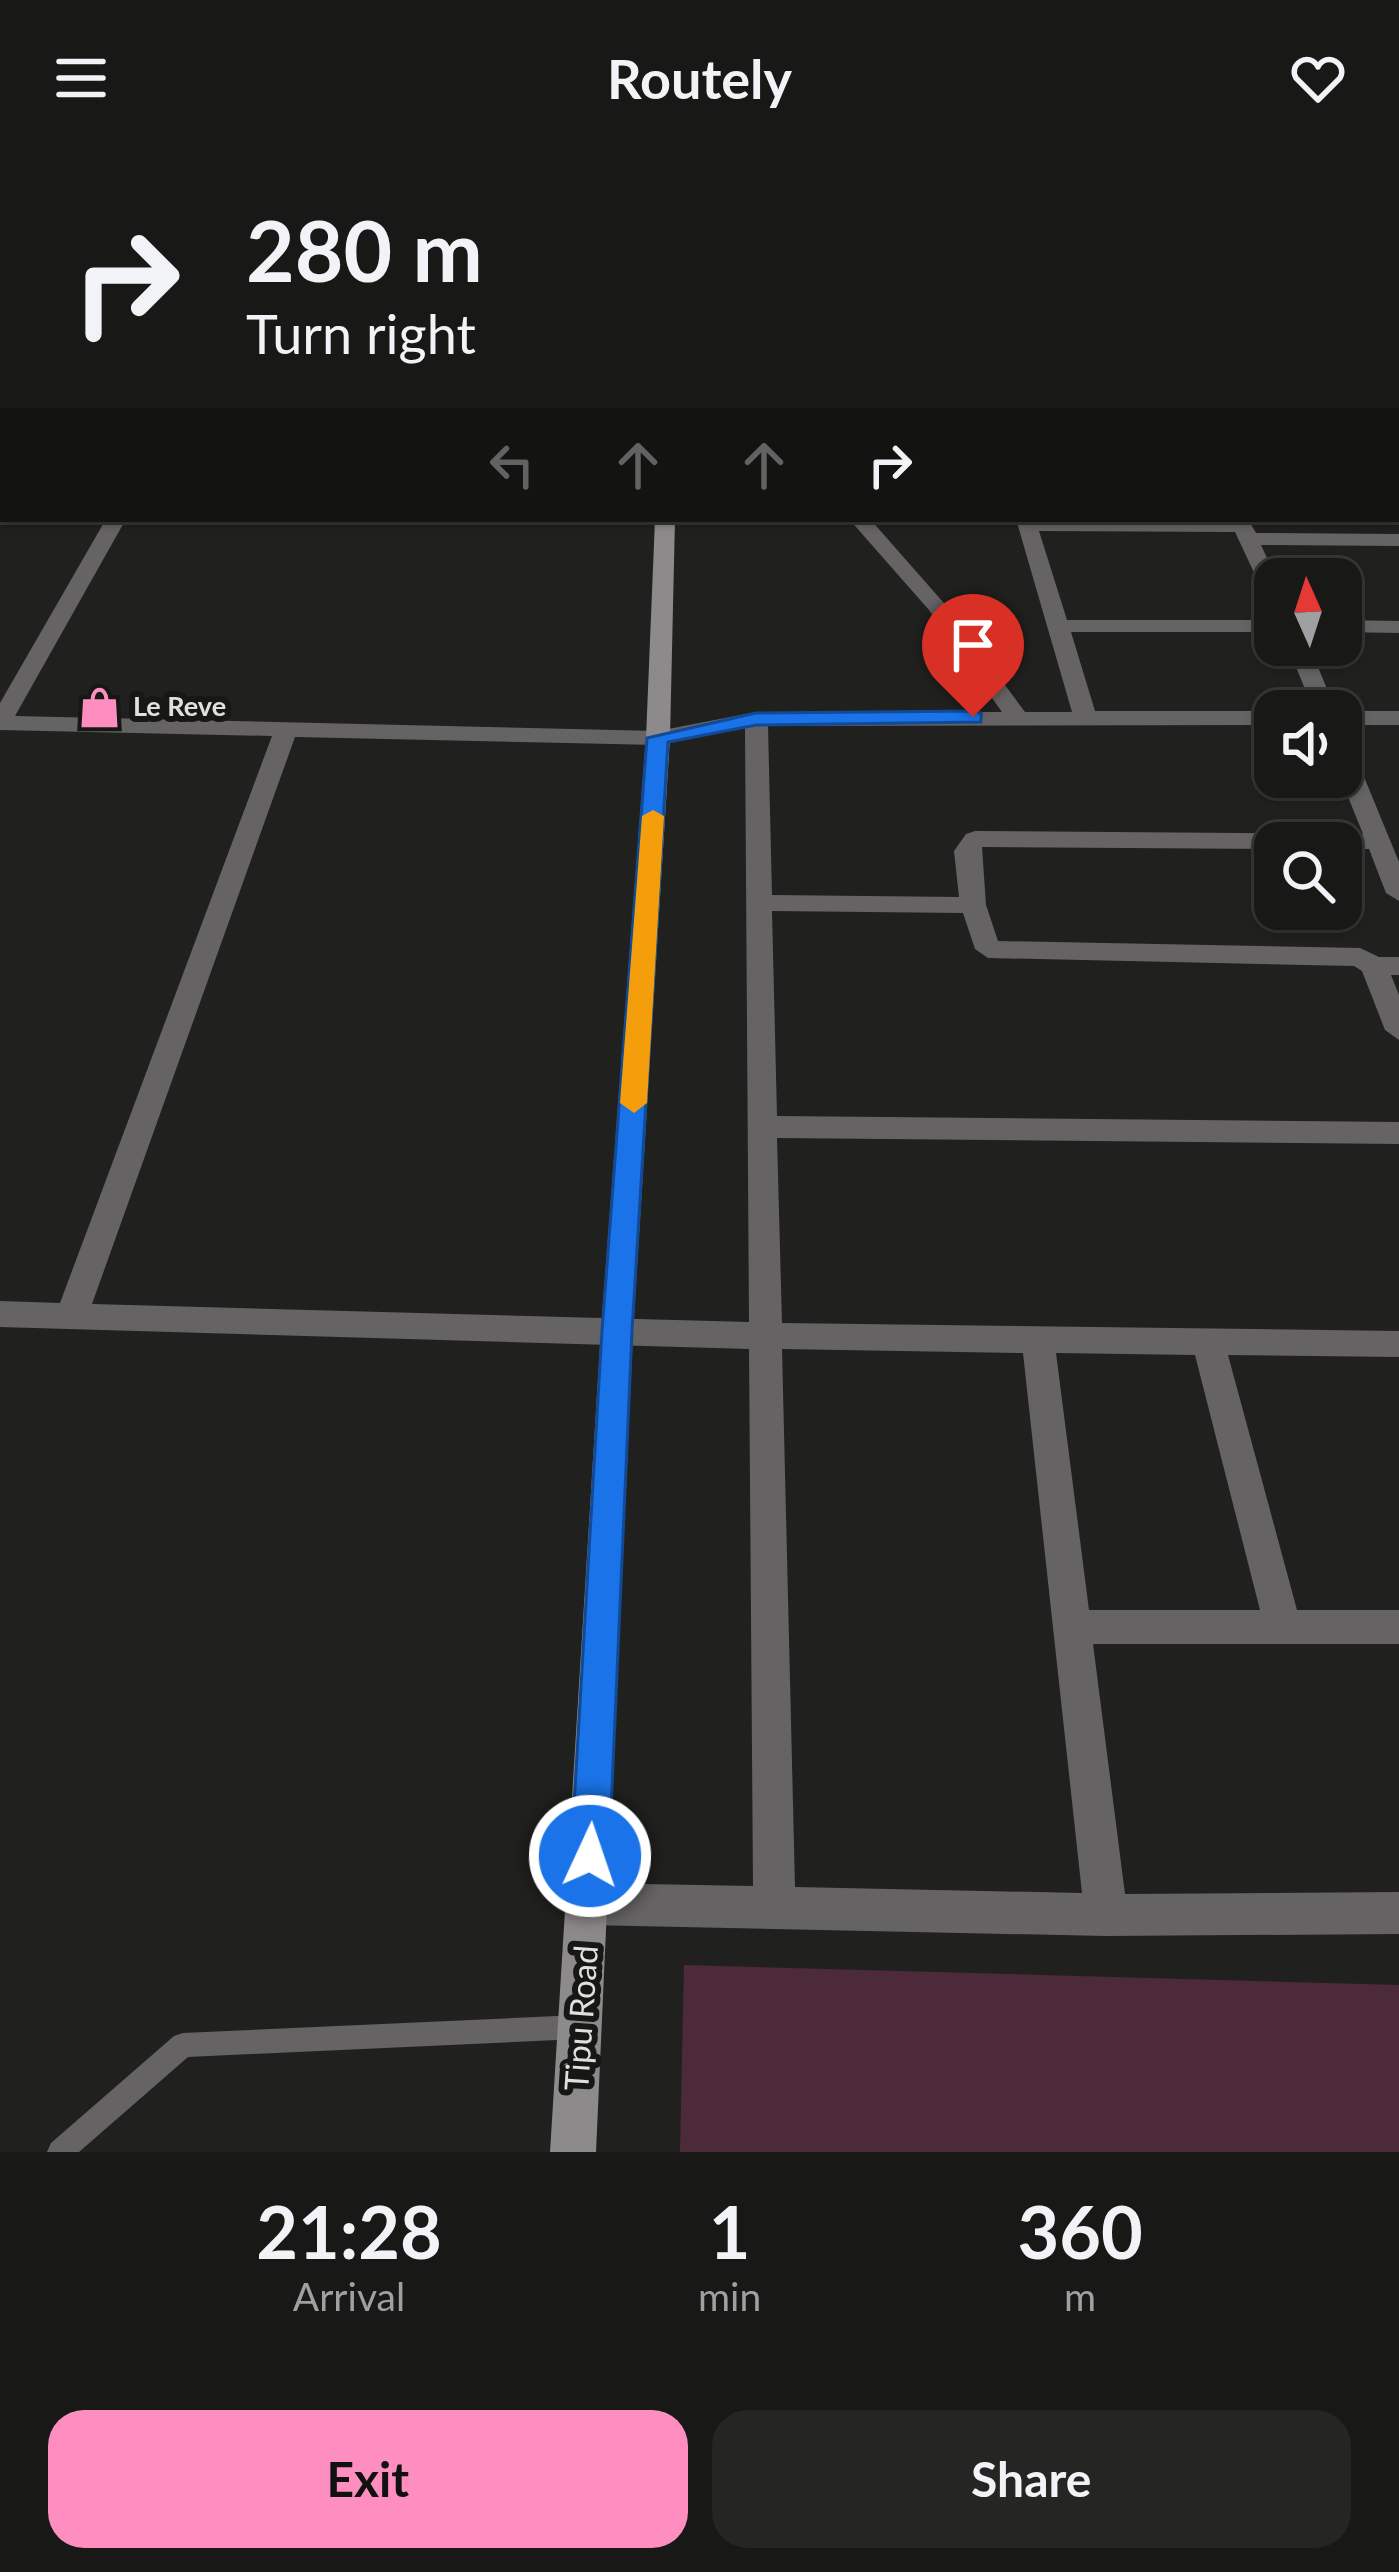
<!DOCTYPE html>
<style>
:root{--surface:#181916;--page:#252623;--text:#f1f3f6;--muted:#9fa0a1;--line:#363835;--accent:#fd8ebf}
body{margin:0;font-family:Lato,sans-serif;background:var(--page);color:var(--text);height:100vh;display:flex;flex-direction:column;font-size:45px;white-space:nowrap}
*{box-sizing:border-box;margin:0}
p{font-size:39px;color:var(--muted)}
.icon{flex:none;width:66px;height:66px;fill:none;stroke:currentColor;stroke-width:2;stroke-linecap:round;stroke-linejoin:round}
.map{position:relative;height:1996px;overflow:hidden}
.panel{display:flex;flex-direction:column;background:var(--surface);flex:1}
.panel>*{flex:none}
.banner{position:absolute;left:0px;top:0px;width:1401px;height:366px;box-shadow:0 3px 9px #0004,0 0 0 3px var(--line);background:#181916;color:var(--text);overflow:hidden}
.needle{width:78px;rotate:357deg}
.tools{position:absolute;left:1254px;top:402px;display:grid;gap:24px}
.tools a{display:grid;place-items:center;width:108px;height:108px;border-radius:24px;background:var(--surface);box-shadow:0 3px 9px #0004,0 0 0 3px var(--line);font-size:60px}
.pin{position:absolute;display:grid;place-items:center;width:102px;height:102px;color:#fff;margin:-123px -51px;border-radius:50% 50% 50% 0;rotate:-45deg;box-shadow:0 0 12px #0007}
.pin .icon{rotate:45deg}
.me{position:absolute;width:132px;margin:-66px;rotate:3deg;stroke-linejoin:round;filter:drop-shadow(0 0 9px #0008)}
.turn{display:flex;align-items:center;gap:42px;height:252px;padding:0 48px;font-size:54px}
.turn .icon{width:156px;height:156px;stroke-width:2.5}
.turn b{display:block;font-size:84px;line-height:102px}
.lanes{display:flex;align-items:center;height:114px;padding:0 48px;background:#0003;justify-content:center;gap:60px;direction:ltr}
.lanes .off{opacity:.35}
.eta{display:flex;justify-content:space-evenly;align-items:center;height:204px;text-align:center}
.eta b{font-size:72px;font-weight:700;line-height:84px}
.button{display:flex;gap:24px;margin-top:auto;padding:24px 48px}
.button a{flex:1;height:138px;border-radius:36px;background:var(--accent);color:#111;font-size:48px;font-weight:700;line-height:138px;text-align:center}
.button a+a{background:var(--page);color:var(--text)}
header{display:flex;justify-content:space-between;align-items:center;height:156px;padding:0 48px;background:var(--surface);font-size:54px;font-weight:700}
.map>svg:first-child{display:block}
</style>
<header><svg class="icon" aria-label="menu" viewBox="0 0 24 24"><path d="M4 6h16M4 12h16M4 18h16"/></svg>Routely<svg class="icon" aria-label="heart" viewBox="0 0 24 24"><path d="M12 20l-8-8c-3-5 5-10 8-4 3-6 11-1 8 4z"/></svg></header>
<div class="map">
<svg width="1399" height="1996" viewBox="0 0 1399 1996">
<rect width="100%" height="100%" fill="#20211e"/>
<!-- green -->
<path fill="#4d2a39" d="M684,1809L1399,1829V1996H680Z"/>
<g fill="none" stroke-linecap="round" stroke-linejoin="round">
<!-- lane -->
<path fill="#656364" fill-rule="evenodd" d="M579,1859L588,1862L591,1871L588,1880L579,1883L188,1901L79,1996H47L51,1987L174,1880L183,1877Z"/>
<!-- street -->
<path fill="#656364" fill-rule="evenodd" d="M325,0H340L342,3H327Z
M768,0H786L766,3Z
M1017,0H1033L1015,3Z
M1059,0H1084L1087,3H1062Z
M1218,0H1242L1245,3H1221Z
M3,15V23L0,24V16Z
M1398,34H1399V42H1398Z
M1398,72H1399V80H1398Z
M3,107V117L0,118V108Z
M1398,298H1399V310H1398Z
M106,363H126L15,560L658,575L756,556H1002L929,454L849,363H870L943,446L1025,556H1072L1016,363H1242L1249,365L1256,377L1399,378V390L1261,389L1277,423L1275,446L1265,440L1235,376L1039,375L1067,464H1275V476H1071L1095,555H1275V569L768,570L772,739L959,741L954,695L966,678L975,675L1363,678L1340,621L1341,587L1353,594L1399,706V745L1386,737L1369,693H1341V687H1275V693L982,691L986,749L998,785L1360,792L1379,801H1399V819H1391L1399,839V884L1385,874L1362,815L1354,810L988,802L975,793L963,757L772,755L777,960L1399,966V988L777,982L782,1167L1399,1175V1201L1228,1199L1297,1454H1399V1488H1093L1125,1738L1399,1736V1778L1106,1780L588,1769L573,1763L567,1748L573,1733L588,1727L753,1730L749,1193L0,1171V1145L60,1147L272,580L0,574V547ZM745,572L749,1166L92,1148L295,581L658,589ZM782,1193L1023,1197L1082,1737L795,1731ZM1056,1197L1195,1199L1260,1454H1089Z
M392,363H529L519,369H402Z
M1341,464L1399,465V477L1341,476Z
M1287,489H1309L1336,555H1314Z
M1341,555H1399V569H1341Z"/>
<!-- secondary -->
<path fill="#8d8a8b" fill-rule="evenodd" d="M0,198H3V208H0Z
M1398,198H1399V208H1398Z
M655,363H675L670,582L633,1175L596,1996H550L601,1175L646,582Z"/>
</g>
<!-- route -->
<path fill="#1a73e8" stroke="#114b97" stroke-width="3" d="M973,555L981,557V566L756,569L668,586L632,1175L609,1700L604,1713L590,1719L577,1713L571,1700L602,1175L647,582L756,557Z"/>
<!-- slow -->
<path fill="#f59e0b" d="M653,654L664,660L647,947L634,957L620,947L642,660Z"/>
<!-- icons -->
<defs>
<symbol id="shop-bare" viewBox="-9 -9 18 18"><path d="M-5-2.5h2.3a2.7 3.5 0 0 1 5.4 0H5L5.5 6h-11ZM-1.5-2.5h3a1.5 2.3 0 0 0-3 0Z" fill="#fd8ebf" stroke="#171815" stroke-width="2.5" paint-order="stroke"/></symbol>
</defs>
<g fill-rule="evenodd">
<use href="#shop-bare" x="70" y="522" width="59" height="59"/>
</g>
<g text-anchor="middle" stroke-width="12" stroke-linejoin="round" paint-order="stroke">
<!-- far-poi labels -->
<g font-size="27" font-weight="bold" fill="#e0e1de" stroke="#171815" text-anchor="start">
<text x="133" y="560">Le Reve</text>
</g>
<!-- street labels -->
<g font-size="33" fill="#e0e1de" stroke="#171815">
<text transform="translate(581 1862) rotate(-86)" y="12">Tipu Road</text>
</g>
</g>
</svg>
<div class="tools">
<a><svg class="needle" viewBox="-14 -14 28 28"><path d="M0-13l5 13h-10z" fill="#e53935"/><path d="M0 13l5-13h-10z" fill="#9fa0a1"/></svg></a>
<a><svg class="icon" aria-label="sound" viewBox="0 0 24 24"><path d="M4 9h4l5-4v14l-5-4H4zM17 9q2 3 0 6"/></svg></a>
<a><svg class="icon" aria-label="search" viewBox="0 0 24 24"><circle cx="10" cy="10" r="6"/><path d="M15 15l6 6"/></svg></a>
</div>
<div class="pin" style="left:973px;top:561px;background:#d93025"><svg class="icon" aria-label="arrive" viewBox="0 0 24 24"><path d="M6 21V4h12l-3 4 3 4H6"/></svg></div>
<svg class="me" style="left:590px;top:1700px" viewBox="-20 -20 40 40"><circle r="17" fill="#1a73e8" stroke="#fff" stroke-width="3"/><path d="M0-11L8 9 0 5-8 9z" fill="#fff"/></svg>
<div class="banner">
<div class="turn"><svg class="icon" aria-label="right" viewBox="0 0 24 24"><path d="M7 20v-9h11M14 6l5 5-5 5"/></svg><div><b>280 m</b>Turn right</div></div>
<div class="lanes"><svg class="icon off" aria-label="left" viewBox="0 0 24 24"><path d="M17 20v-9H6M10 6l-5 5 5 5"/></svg><svg class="icon off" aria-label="ahead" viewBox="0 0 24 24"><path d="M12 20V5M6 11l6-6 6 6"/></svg><svg class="icon off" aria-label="ahead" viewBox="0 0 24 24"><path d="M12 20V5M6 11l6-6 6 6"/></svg><svg class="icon" aria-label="right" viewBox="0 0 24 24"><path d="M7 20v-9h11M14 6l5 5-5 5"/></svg></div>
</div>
</div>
<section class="panel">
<div class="eta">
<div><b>21:28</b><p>Arrival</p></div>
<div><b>1</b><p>min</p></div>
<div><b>360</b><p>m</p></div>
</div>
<div class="button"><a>Exit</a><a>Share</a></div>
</section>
